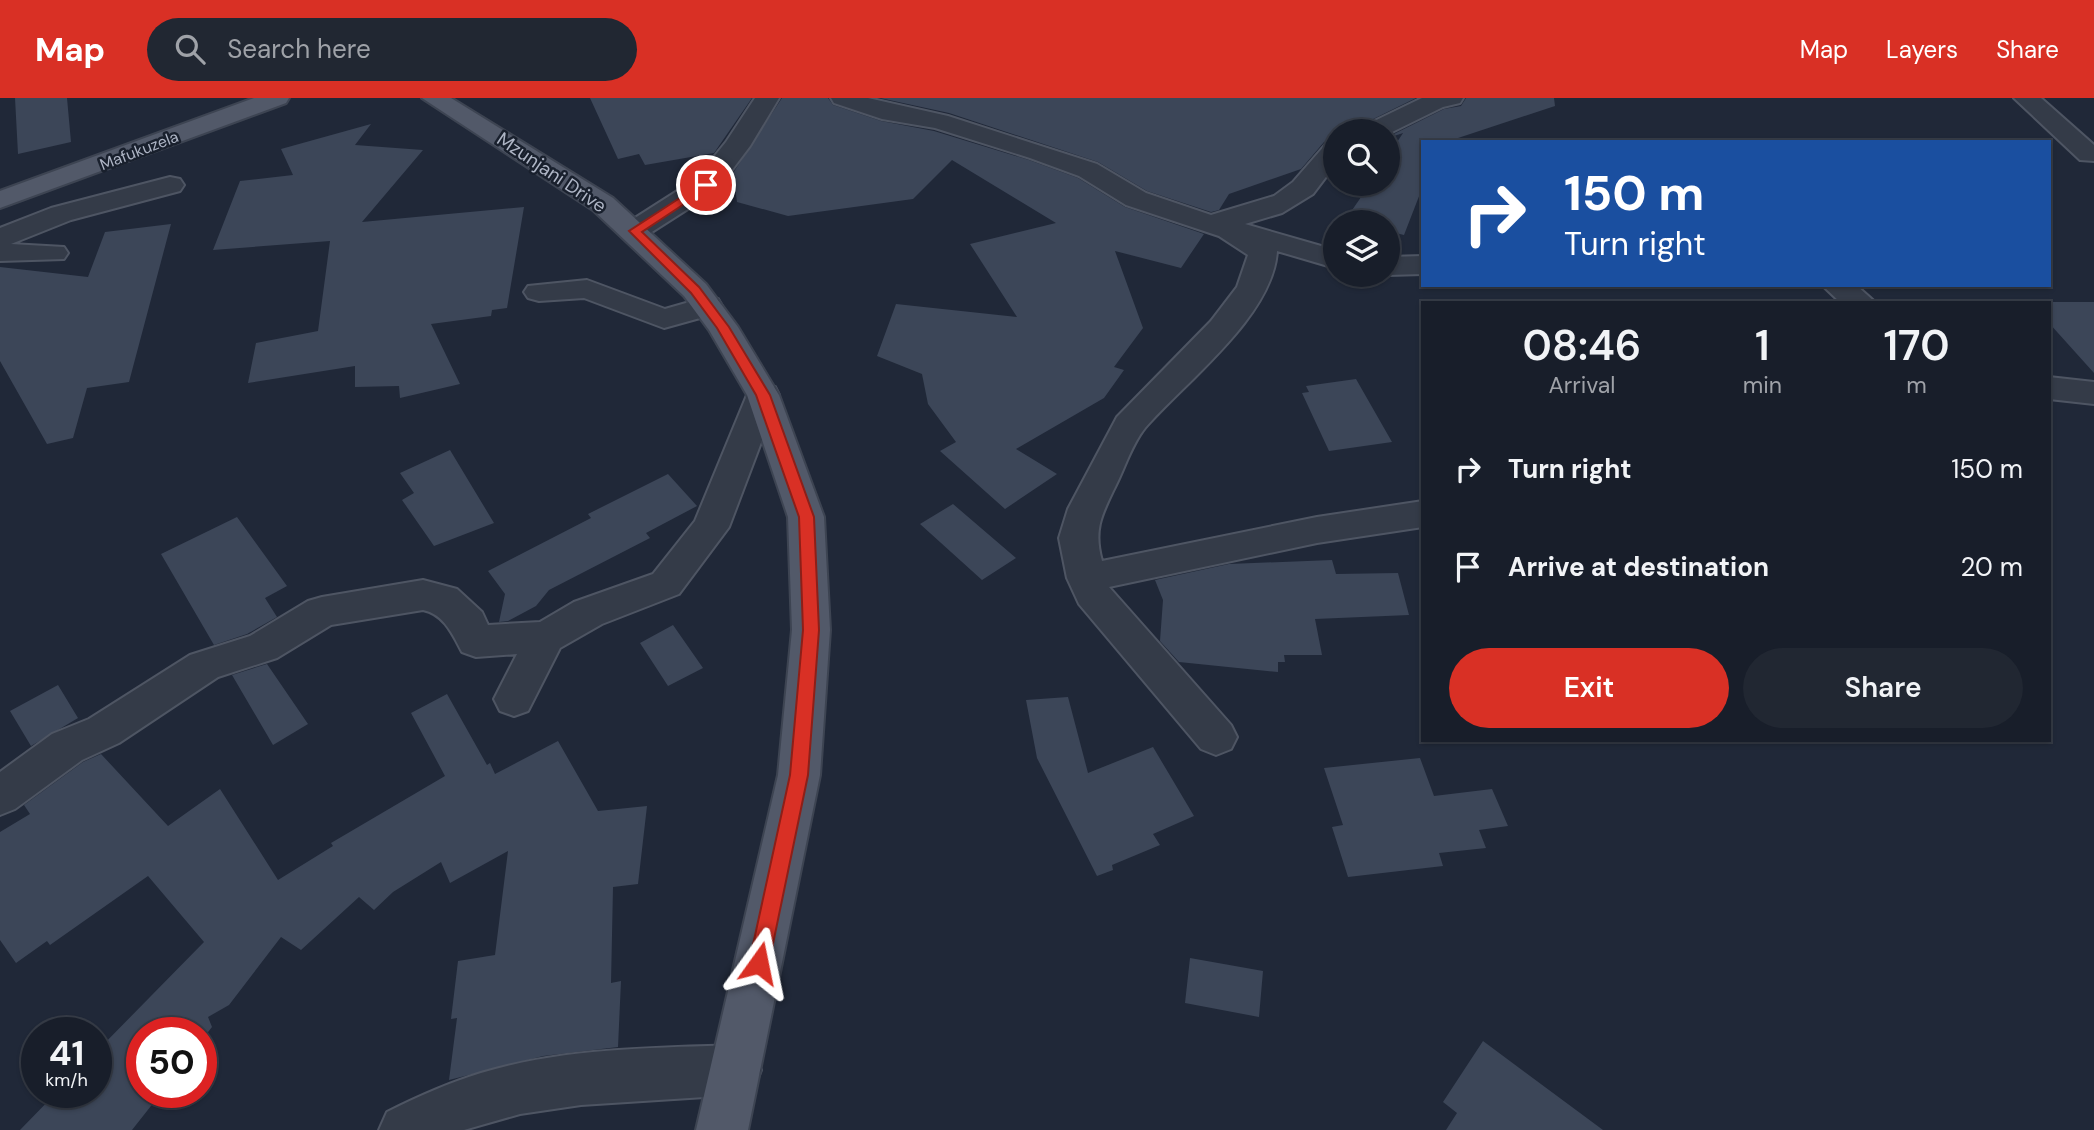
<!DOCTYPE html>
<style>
:root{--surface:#181e2a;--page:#212732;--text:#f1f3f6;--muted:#9fa2a8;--line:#363c47;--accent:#d93025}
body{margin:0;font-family:"DM Sans",sans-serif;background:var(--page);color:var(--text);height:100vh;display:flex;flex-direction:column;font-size:26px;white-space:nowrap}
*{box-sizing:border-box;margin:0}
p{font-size:23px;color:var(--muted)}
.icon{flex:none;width:38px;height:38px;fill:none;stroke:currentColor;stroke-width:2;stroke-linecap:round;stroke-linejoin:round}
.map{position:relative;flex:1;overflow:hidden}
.sheet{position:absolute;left:1421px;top:203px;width:630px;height:441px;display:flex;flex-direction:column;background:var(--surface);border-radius:0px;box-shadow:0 2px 5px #0004,0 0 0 2px var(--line)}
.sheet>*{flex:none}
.hud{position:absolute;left:1421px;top:42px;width:630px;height:147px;border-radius:0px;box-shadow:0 2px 5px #0004,0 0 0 2px var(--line);background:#1a4fa0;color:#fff;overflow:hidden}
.controls{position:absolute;left:1323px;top:21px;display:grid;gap:14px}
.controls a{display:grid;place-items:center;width:77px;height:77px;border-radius:50%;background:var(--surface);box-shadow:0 2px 5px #0004,0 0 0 2px var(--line);font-size:35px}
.speed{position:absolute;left:21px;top:919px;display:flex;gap:14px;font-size:35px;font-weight:700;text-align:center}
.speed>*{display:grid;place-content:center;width:91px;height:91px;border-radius:50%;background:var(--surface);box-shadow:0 2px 5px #0004,0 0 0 2px var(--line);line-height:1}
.speed small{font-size:18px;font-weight:400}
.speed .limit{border:10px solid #d22;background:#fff;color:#111}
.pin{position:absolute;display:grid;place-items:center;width:60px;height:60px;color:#fff;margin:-30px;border:4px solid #fff;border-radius:50%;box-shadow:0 2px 7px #0007}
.me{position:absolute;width:77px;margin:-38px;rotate:12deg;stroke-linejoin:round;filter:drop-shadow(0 0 5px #0008)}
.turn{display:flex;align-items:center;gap:24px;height:147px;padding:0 28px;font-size:32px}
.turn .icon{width:91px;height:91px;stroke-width:2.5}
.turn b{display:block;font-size:49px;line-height:60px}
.eta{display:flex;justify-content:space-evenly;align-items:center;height:119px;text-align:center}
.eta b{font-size:42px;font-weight:600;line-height:49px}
.button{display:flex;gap:14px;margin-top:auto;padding:14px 28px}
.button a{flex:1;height:80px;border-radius:42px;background:var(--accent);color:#fff;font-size:28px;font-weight:600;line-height:80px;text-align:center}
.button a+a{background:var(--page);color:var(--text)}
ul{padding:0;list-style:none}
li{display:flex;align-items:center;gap:21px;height:98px;padding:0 28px}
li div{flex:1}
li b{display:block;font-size:26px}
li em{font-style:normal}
header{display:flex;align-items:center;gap:42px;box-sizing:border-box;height:98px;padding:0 35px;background:var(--accent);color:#fff}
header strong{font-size:33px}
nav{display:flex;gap:38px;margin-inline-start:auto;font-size:24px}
.search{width:490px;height:63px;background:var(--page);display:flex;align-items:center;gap:18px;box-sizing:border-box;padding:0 24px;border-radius:38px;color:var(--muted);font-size:26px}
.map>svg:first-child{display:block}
</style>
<header>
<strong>Map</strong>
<div class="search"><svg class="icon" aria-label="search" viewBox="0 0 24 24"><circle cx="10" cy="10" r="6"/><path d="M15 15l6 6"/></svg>Search here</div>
<nav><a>Map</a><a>Layers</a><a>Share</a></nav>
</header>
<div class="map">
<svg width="2094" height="1032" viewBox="0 0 2094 1032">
<rect width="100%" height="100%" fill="#202838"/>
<!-- building -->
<path fill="#3c4658" d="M15,0H67L71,44L18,56Z
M590,0H752L714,55L645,67L639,56L618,61Z
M782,0H828L833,7L881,23L934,33L1029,62L1078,80L1125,109L1204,136L1181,170L1115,153L1143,230L1114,269L1124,272L1104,300L1016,351L1057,376L1005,411L940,353L956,344L928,306L922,276L877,258L896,206L1017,219L970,146L1056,125L952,62L913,101L788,118L737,104L733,75Z
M880,0H1416L1363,26L1357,33H1335V42L1324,44L1301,71L1229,96L1219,112L1211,114L1147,93L1098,64L949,15Z
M1466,0H1554L1555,8L1452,42L1423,44V88L1404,137L1388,133V124L1346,121L1370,86H1388V58L1403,35L1388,40V39L1444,11L1461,8Z
M371,26L355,47L423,52L362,124L524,109L507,210L492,212L491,218L431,226L460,286L400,300L399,288L355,289V268L248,285L256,245L318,233L330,143L213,152L240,83L293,77L281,51Z
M171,126L129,284L87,290L73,340L47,346L0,263V169L88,179L105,134Z
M2030,204H2094V275L2049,225V205Z
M1356,281L1392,344L1329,353L1302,295L1309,294L1306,288Z
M450,352L494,425L434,448L402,402L414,395L400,375Z
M668,376L697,408L646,435L650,440L549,492L536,508L508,523L499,524L505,496L488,473L591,420L588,416Z
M953,406L1016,460L982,482L920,426Z
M237,419L287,488L265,500L277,519L247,536L214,547L161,456Z
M1332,462L1336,476L1398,475L1409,517L1315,521L1322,557H1284L1285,564H1278V574L1179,564L1160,543L1163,502L1155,482L1229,466Z
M673,527L703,570L668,588L640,545Z
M267,566L308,626L273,647L232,577Z
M58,587L78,620L31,648L10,613Z
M447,596L487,667L490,665L495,676L558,643L598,713L647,708L638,786L613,789L611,885L621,883L618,949L543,958L449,982L457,920L451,921L458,863L495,857L508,753L450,785L441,764L393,794L374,812L359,799L301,852L281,839L229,907L208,919L212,929L201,943V934H142V994H162L132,1032H20L57,994H96V954L204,844L148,778L50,847L47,843L16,865L0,842V734L30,716L24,707L83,664L101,656L168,728L220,691L278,782L333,748L331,745L445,678L411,615Z
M1068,599L1088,675L1153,649L1194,718L1153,736L1160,747L1112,767L1113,772L1097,778L1037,660L1026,602Z
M1420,660L1434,698L1492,691L1508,728L1479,732L1486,750L1439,755L1443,768L1348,779L1332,729L1343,727L1324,670Z
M1190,860L1263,873L1259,919L1185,905Z
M1483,943L1603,1032H1446L1457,1015L1443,1004Z"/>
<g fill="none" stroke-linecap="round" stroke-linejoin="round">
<defs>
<path id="minor" d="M755,0H779L750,48L716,93L644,139L634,141L624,139L620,133L624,127L696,81L726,44Z
M831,0H868L948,18L1097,66L1146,95L1211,117L1274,98L1293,84L1326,46L1335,44V67L1313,96L1282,115L1245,126L1335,152V170L1277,153C1273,218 1186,283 1145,330C1132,346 1125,369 1116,387C1102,416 1093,431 1102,463L1317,419L1423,403V429L1317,445L1109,489L1231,627L1237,639L1231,651L1216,657L1201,651L1079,506L1067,480L1059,440L1068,411L1117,319L1211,223L1237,189L1248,157L1219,138L1126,107L1079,78L1030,60L935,30L882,21L834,5Z
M1422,0H1463L1460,5L1443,9L1388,36L1360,33L1364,28Z
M2014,0H2041L2094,47V63L2080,62Z
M170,79L180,81L184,87L180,93L71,122L11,146L64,149L68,155L64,161L0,163V130L51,110Z
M1423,158V176L1388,177V159Z
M587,182L665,211L707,199L718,201L722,208L718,215L664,230L584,200L539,203L528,200L524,194L528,188Z
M1822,187H1856L1876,205H1841Z
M2049,279L2094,284V306L2049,301Z
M763,286L775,289L779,297L729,429L679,496L602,526L560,550L528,613L514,618L500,613L494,601L517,556L476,559L462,554C453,537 444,516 423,512L331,527L277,560L218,579L119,645L82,662L15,711L0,717V674L52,636L89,621L190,557L250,538L308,503L322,499L423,482L457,491L482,514L488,527L540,524L574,504L653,476L695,423L747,297L751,289Z
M736,947L754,954L761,972L754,990L736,997L581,1007L520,1016L464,1032H379L387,1014C417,999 448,985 481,975C563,950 651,950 736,947Z"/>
<path id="major" d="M254,0H289L286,5L0,110V93Z
M422,0H451L613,100L706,186L738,229L779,297L824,419L830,532L820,677L748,1032H696L778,677L792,532L788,419L747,297L709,232L684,198L593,112Z"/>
</defs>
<!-- minor casing -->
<use href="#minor" stroke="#4e5563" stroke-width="4"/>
<!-- major casing -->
<use href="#major" stroke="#3d4452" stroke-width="4"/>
<!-- minor -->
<use href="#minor" fill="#343b48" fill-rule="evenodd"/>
<!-- major -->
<use href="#major" fill="#525969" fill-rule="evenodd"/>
</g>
<!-- route -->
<path fill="#d93025" stroke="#8d1f18" stroke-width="2" d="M706,83L710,84V89L642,134L699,189L729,229L770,297L814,419L819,532L808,677L769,865L766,872L759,874L752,872L749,865L790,677L803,532L799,419L756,297L717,230L691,195L629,133Z"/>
<g text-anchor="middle" stroke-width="5" stroke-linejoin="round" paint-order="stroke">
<!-- far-street labels -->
<g font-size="16" fill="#aeb5c5" stroke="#19202d">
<text transform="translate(139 52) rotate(-21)" y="6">Mafukuzela</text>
</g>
<!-- street labels -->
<g font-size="19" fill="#aeb5c5" stroke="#19202d">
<text transform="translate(552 74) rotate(34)" y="7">Mzunjani Drive</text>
</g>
</g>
</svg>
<div class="controls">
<a><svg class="icon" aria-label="search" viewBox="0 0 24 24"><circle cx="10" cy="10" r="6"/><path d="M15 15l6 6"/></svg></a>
<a><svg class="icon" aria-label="layers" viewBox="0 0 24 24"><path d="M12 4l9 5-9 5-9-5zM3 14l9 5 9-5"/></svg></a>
</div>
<div class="speed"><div>41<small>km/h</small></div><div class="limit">50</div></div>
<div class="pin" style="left:706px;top:87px;background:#d93025"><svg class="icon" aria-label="arrive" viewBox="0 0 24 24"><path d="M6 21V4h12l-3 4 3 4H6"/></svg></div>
<svg class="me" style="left:759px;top:865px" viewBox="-20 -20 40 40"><path d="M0-17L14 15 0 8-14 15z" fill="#d93025" stroke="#fff" stroke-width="4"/></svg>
<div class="hud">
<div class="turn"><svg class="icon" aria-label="right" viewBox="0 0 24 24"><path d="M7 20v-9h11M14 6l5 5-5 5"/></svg><div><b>150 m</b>Turn right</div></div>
</div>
<section class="sheet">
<div class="eta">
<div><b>08:46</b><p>Arrival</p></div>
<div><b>1</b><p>min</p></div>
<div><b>170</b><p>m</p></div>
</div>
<ul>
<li><svg class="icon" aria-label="right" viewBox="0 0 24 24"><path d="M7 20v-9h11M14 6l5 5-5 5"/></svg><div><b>Turn right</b></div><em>150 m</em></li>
<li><svg class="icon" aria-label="arrive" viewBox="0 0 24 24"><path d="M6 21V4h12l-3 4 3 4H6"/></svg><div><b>Arrive at destination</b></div><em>20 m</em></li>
</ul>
<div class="button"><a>Exit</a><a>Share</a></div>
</section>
</div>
